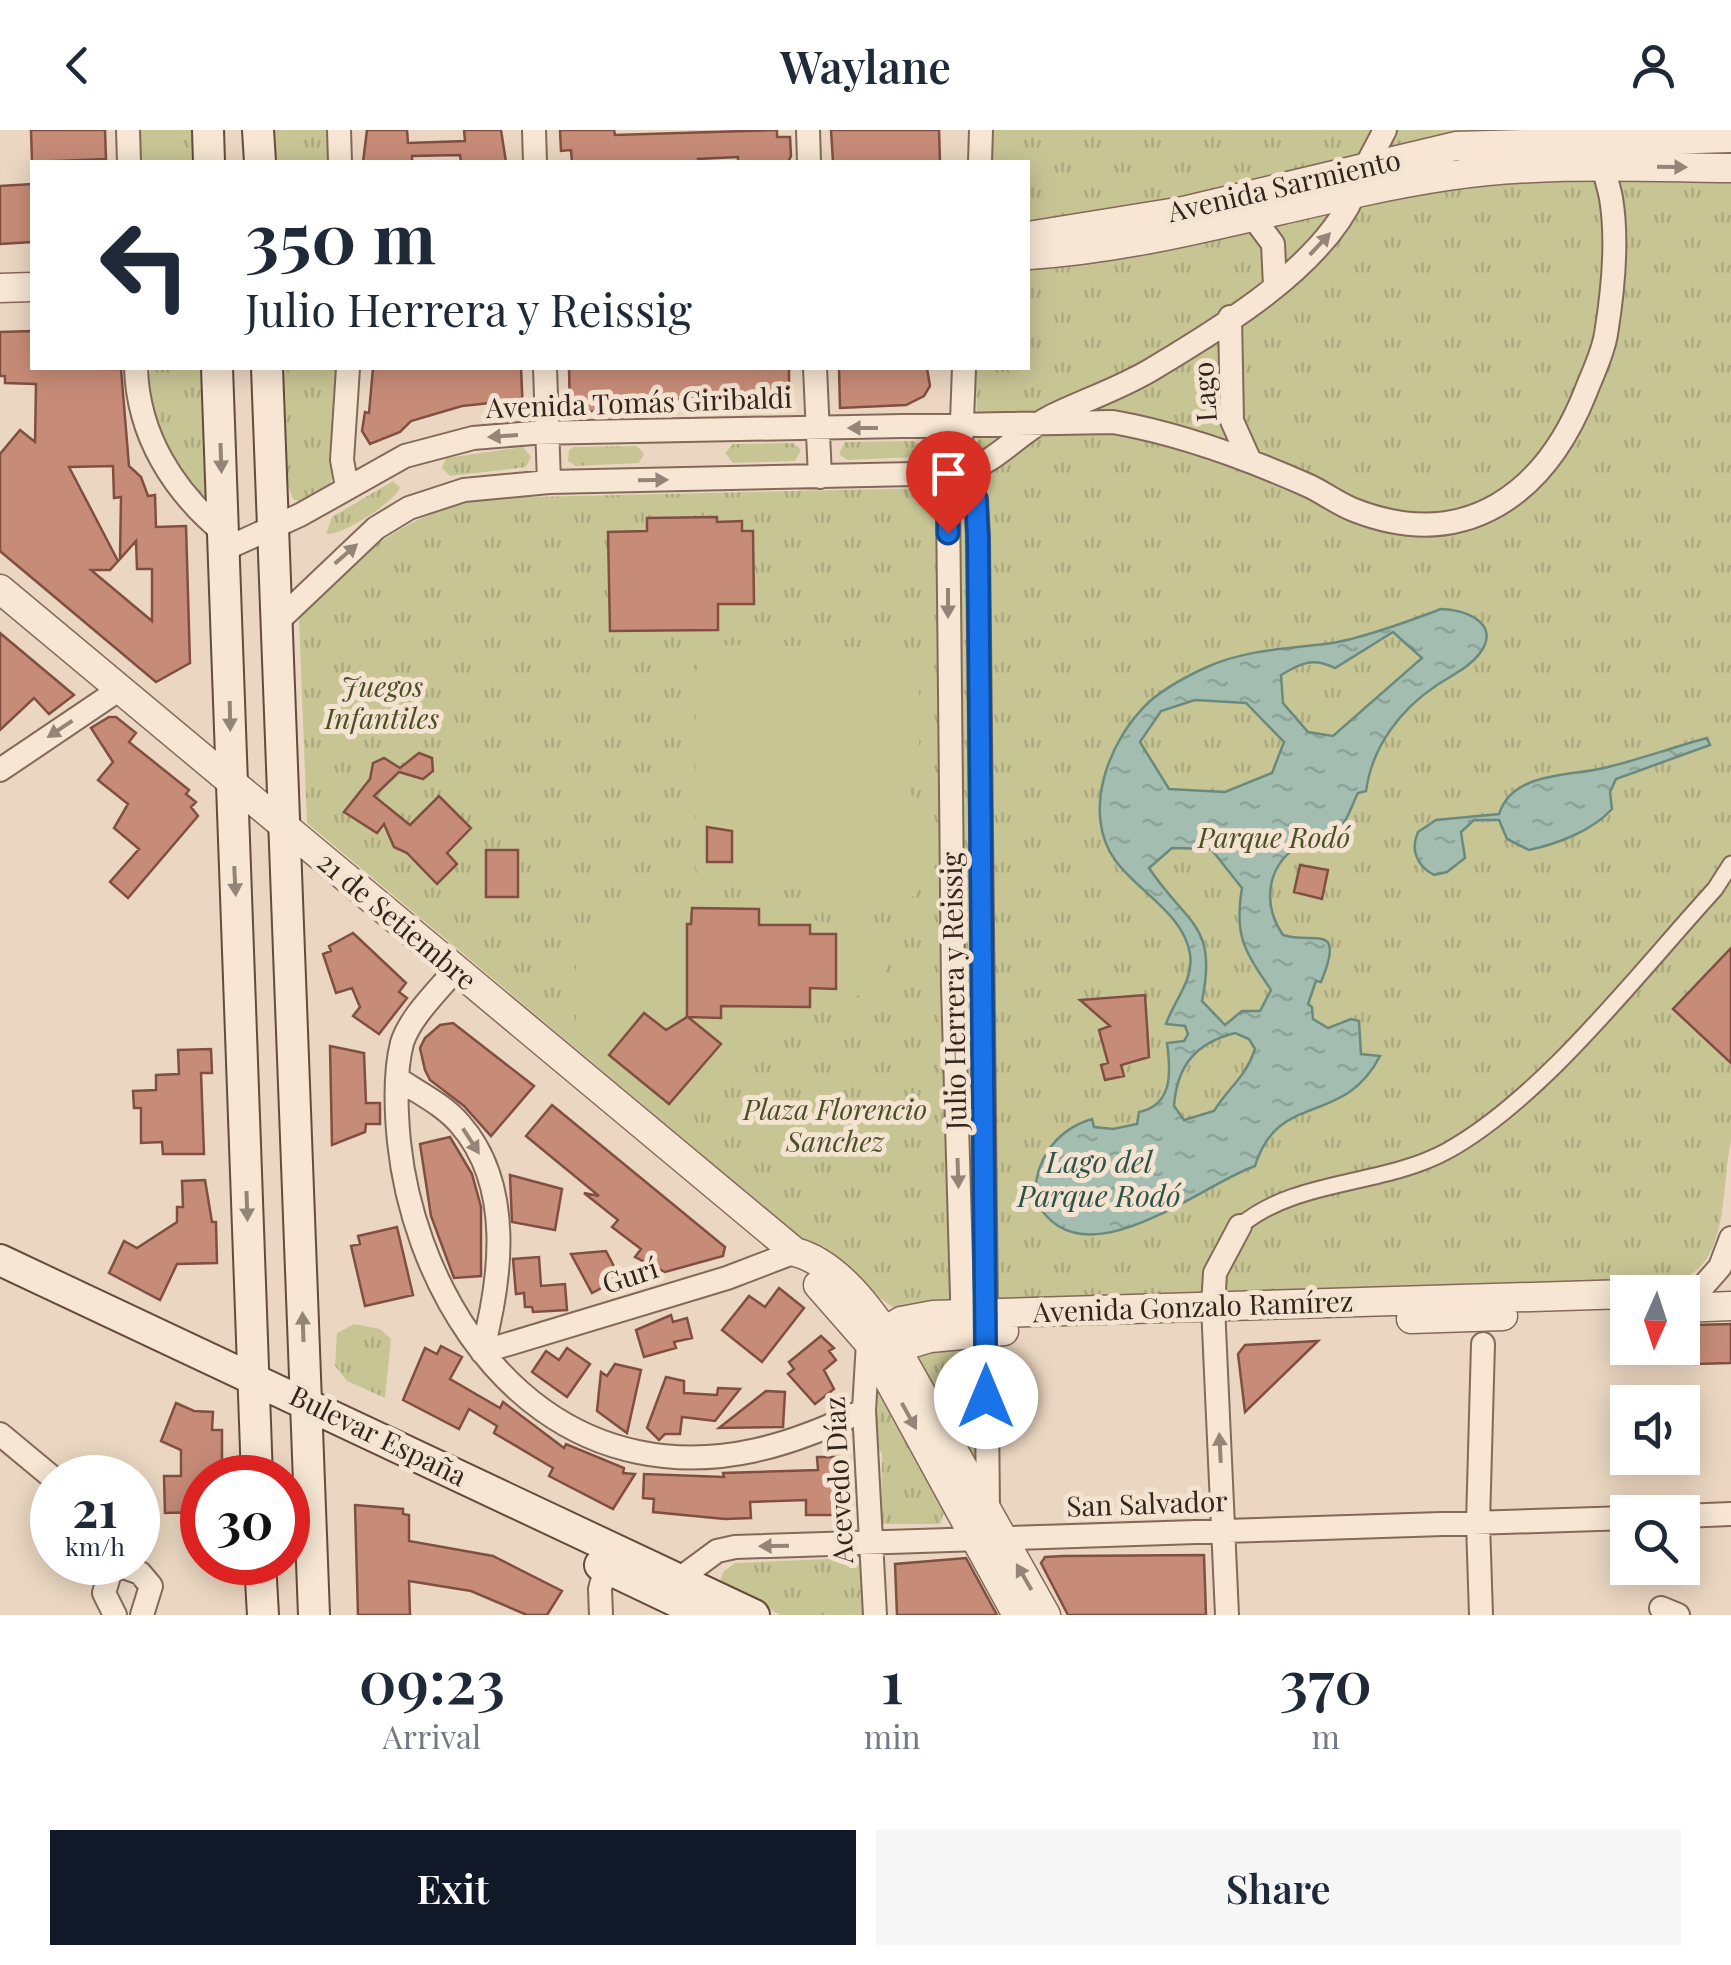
<!DOCTYPE html>
<meta charset="utf-8">
<style>
:root{--surface:#fff;--page:#f6f6f7;--text:#1f2937;--muted:#747a83;--accent:#111827}
body{margin:0;font-family:"Playfair Display",serif;background:var(--page);color:var(--text);height:100vh;display:flex;flex-direction:column;font-size:38px;white-space:nowrap}
*{box-sizing:border-box;margin:0}
p{font-size:32px;color:var(--muted)}
.icon{flex:none;width:55px;height:55px;fill:none;stroke:currentColor;stroke-width:2;stroke-linecap:round;stroke-linejoin:round}
.map{position:relative;height:1485px;overflow:hidden}
.sheet{display:flex;flex-direction:column;background:var(--surface);flex:1}
.sheet>*{flex:none}
.hud{position:absolute;left:30px;top:30px;width:1000px;height:210px;border-radius:0px;box-shadow:0 5px 25px #0003;background:#fff;color:var(--text);overflow:hidden}
.needle{width:65px;rotate:183deg}
.buttons{position:absolute;left:1610px;top:1145px;display:grid;gap:20px}
.buttons a{display:grid;place-items:center;width:90px;height:90px;border-radius:0px;background:var(--surface);box-shadow:0 5px 25px #0003;font-size:50px}
.speed{position:absolute;left:30px;top:1325px;display:flex;gap:20px;font-size:50px;font-weight:700;text-align:center}
.speed>*{display:grid;place-content:center;width:130px;height:130px;border-radius:50%;background:var(--surface);box-shadow:0 5px 25px #0003;line-height:1}
.speed small{font-size:25px;font-weight:400}
.speed .limit{border:15px solid #d22;background:#fff;color:#111}
.pin{position:absolute;display:grid;place-items:center;width:85px;height:85px;color:#fff;margin:-102px -42px;border-radius:50% 50% 50% 0;rotate:-45deg;box-shadow:0 0 10px #0007}
.pin .icon{rotate:45deg}
.me{position:absolute;width:110px;margin:-55px;rotate:0deg;stroke-linejoin:round;filter:drop-shadow(0 0 8px #0008)}
.turn{display:flex;align-items:center;gap:35px;height:210px;padding:0 50px;font-size:45px}
.turn .icon{width:130px;height:130px;stroke-width:2.5}
.turn b{display:block;font-size:70px;line-height:85px}
.eta{display:flex;justify-content:space-evenly;align-items:center;height:170px;text-align:center}
.eta b{font-size:60px;font-weight:600;line-height:70px}
.primary-button{display:flex;gap:20px;margin-top:auto;padding:20px 50px}
.primary-button a{flex:1;height:115px;border-radius:0px;background:var(--accent);color:#fff;font-size:40px;font-weight:600;line-height:115px;text-align:center}
.primary-button a+a{background:var(--page);color:var(--text)}
header{display:flex;justify-content:space-between;align-items:center;height:130px;padding:0 50px;background:var(--surface);font-size:45px;font-weight:600}
.map>svg:first-child{display:block}
</style>
<header><svg class="icon" aria-label="back" viewBox="0 0 24 24"><path d="M15 5l-7 7 7 7"/></svg>Waylane<svg class="icon" aria-label="person" viewBox="0 0 24 24"><circle cx="12" cy="8" r="4"/><path d="M4 21q1-7 8-7t8 7"/></svg></header>
<div class="map">
<svg width="1731" height="1485" viewBox="0 0 1731 1485">
<defs>
<pattern id="grass-tufts" width="24" height="20" patternUnits="userSpaceOnUse" patternTransform="scale(2.5)"><rect width="24" height="20" fill="#c8c595"/><path d="M3 7l-1-3M5 7V3M7 7l1-3M15 17l-1-3M17 17v-4M19 17l1-3" fill="none" stroke="#aca980"/></pattern>
<pattern id="water-ripples" width="26" height="14" patternUnits="userSpaceOnUse" patternTransform="scale(2.5)"><rect width="26" height="14" fill="#a3bdb1"/><path d="M2 4q2-2 4 0t4 0M15 11q2-2 4 0t4 0" fill="none" stroke="#8da298"/></pattern>
</defs>
<rect width="100%" height="100%" fill="#ebd7c1"/>
<!-- grass -->
<path fill="url(#grass-tufts)" d="M139,0H195L196,32H141Z
M275,0H331L330,32H276Z
M991,0H1731V1010C1719,1072 1731,1147 1661,1154L894,1178L838,1138L307,693L299,489C352,428 404,383 486,368L980,357L975,238H1028V32H989Z
M151,238H204L207,365L201,370C173,331 142,289 151,238Z
M284,238H341L339,316L330,356L301,372L293,369L288,356Z
M914,311L922,318L918,327L847,330L839,324L845,312Z
M793,313L801,320L795,331L733,333L725,323L733,314Z
M637,316L644,324L639,333L576,336L568,331L569,320L574,317Z
M523,317L531,327L526,337L450,346L442,338L446,328Z
M393,351L400,357C397,371 340,407 326,404L332,387Z
M354,1194L380,1199L391,1209L385,1268L347,1251L335,1236L337,1203Z
M977,1215V1336L917,1225Z
M874,1256L944,1382L940,1394H881L882,1324L875,1314Z
M853,1428L861,1436L864,1485H780L720,1452L723,1442L735,1433Z"/>
<!-- pitch -->
<path fill="#c8c595" d="M720,515L865,517L919,525V633L906,647L907,661L921,673L922,746L914,766L890,774L779,757L710,753L700,748L695,737L696,542L701,526Z
M691,778L774,781L872,803L884,817V848L874,860L816,880L766,906L720,940L685,976L666,979L576,896V797L641,782Z"/>
<!-- water -->
<path fill="url(#water-ripples)" stroke="#6b8a7d" stroke-width="2.5" fill-rule="evenodd" d="M1441,479C1464,479 1502,493 1480,523C1469,538 1452,545 1437,555C1401,579 1372,616 1366,661L1358,663C1352,674 1348,690 1341,696C1330,703 1316,706 1305,712C1268,731 1260,771 1283,805C1314,815 1346,791 1321,852L1316,851L1308,874L1312,877L1313,889L1328,898L1351,889L1359,891L1361,924L1380,926C1343,998 1278,960 1255,1036C1200,1055 1081,1156 1036,1071C1032,1033 1055,1000 1092,989L1094,997L1113,999L1137,994L1139,982C1173,975 1171,942 1167,913L1184,911L1188,904L1185,896L1166,894C1174,870 1194,851 1190,824C1184,784 1137,761 1115,730C1081,682 1109,609 1149,572C1165,558 1187,546 1207,537C1245,520 1284,519 1325,514C1355,511 1412,490 1441,479ZM1393,502L1422,528L1333,606L1308,602L1283,573L1281,545C1301,533 1313,527 1335,538ZM1195,570L1246,573L1284,612L1272,643L1225,662L1169,659L1140,612L1161,581ZM1172,718L1211,719L1242,758C1234,806 1244,820 1271,860L1260,881H1242L1225,895L1202,871C1218,794 1187,795 1149,738ZM1235,903L1249,909L1255,919C1246,947 1228,958 1214,981L1184,990L1174,976C1177,935 1196,913 1235,903Z
M1707,608L1710,615L1616,649L1610,662L1612,679C1592,701 1557,714 1529,720L1507,709L1499,690H1474L1461,702L1465,728L1447,742L1434,745C1417,736 1410,720 1418,702L1436,690L1499,684C1513,640 1573,647 1608,637C1641,629 1674,617 1707,608Z"/>
<!-- building -->
<path fill="#c78c78" stroke="#814f41" stroke-width="2.5" fill-rule="evenodd" d="M31,0H105L106,29L32,32Z
M367,0H407L408,13L465,11L464,0H501L506,32H461L460,25L412,26V32H363Z
M560,0H614L615,5L777,0V7H790L791,26L788,32H738V27L698,29L699,32H572L571,20L561,21Z
M831,0H939L940,32H833Z
M32,54V112L0,114V56Z
M32,201V238L121,239L129,336L141,347L148,366L155,365L156,397L186,396L190,533L156,552L0,421V324L20,300L35,312L36,254L5,253V246H0V202ZM113,336L114,368L121,367L120,429L136,411L137,439H152V491L91,440H110L118,431L69,337Z
M373,238H521L523,283L493,285L490,273L462,276L411,291L400,302L370,314L362,301L365,282L369,283Z
M569,238H789V272H769V278H733V271L716,268L675,269L662,273H608V281L570,282Z
M839,238H927L930,256L924,266L906,275L840,278Z
M717,387V392L742,391V401H753L754,474H718V500L610,501L608,402L647,401V388Z
M0,503L74,565L49,584L34,568L0,600Z
M109,587H116L136,603L129,612L189,660L186,664L196,672L191,677L198,686L128,768L110,752L139,719L114,698L128,674L98,650L113,632L91,598Z
M419,623L432,628L433,641L423,649L399,642L374,666L410,695L439,666L471,698L447,723L457,734L437,754L407,723L394,717L384,694L377,703L344,682L370,649L373,633L384,628L400,638Z
M707,697L732,701V732H707Z
M486,720H518V767H486Z
M1300,735L1328,740L1322,769L1294,762Z
M692,778L759,779V795H810V804H836V859L810,858V877L721,876V888L688,887L721,914L669,974L609,925L644,883L666,900L687,887V794H691Z
M353,803L406,853L399,862L407,868L379,904L353,886L360,877L352,858L336,863L323,824L331,821L329,816Z
M1731,818V933L1673,879Z
M1145,865L1149,927L1121,935L1124,946L1105,950L1101,935L1108,933L1099,900L1110,896L1080,870Z
M453,893L534,956L491,1006L464,976L430,950L425,940L420,918L425,908L440,895Z
M330,916L364,923L366,973H380V994H366L365,1002L332,1015Z
M211,919L212,943H201L204,1024H163L162,1012L141,1013V978H134L133,961L156,960V945L179,944L178,920Z
M552,975L725,1117L723,1126L665,1142L635,1127L641,1119L612,1097L618,1090L584,1063L599,1066L526,1006Z
M450,1007L472,1044L481,1077V1146L454,1148L431,1086L420,1014Z
M510,1045L562,1059L555,1100L512,1092Z
M205,1050L212,1092H216L217,1133L177,1134L160,1170L109,1143L124,1111L137,1118L177,1092V1077H183L182,1051Z
M397,1097L413,1165L365,1176L351,1116L360,1114L358,1106Z
M606,1121L620,1148L592,1163L571,1124Z
M539,1127L541,1156L565,1154L567,1180L533,1182L532,1177H525L524,1163L516,1164L513,1129Z
M779,1158L804,1178L762,1232L722,1200L749,1166L765,1177Z
M671,1185L673,1192L687,1188L692,1208L674,1212L676,1218L644,1227L636,1200Z
M1731,1194V1233L1695,1234V1195Z
M821,1206L834,1218L829,1221L836,1230L824,1240L834,1259L815,1274L788,1244L794,1239L789,1232Z
M1318,1211L1245,1282L1238,1224L1245,1215Z
M441,1216L462,1227L450,1249L500,1278L503,1272L564,1318L566,1314L624,1338L623,1343L635,1344L613,1379L549,1346L553,1338L494,1303L497,1296L469,1279L459,1299L403,1270L425,1218L437,1224Z
M567,1218L590,1234L567,1267L532,1242L546,1221L559,1230Z
M615,1234L641,1240L627,1303L597,1281L601,1242L607,1246Z
M666,1247L684,1251V1263L717,1265L718,1258L740,1259L715,1291L682,1287L680,1304H665L659,1310L647,1298Z
M766,1261L785,1262L783,1297L719,1298Z
M176,1273L194,1281L213,1282L212,1300H222V1348H202V1382L165,1383L164,1346H181V1320L161,1311Z
M817,1327H840L841,1374H836V1385H806V1370L750,1372L751,1388L725,1389L653,1382L654,1369L643,1368L644,1344L724,1347L723,1343L818,1340Z
M355,1375L403,1379V1384L409,1385V1411L493,1426L562,1461L547,1485H527L471,1461L409,1451L410,1485H358Z
M1204,1425L1206,1485H1068L1041,1433L1045,1427L1063,1426Z
M966,1428L997,1485H897L895,1434Z"/>
<g fill="none" stroke-linecap="round" stroke-linejoin="round">
<defs>
<path id="pedestrian" d="M1240,1096C1295,1049 1383,1056 1447,1021C1543,968 1639,842 1715,759L1731,734"/>
<path id="minor" d="M128,0L129,32
M339,0L340,32
M534,0L535,32
M808,0L809,32
M980,32L981,0
M1366,36L1385,0
M1253,87L1273,114L1275,156
M1230,187L1232,291L1250,331
M136,238C138,305 173,361 224,403
M545,238L549,352
M815,238L820,347
M960,343L976,369L978,407L988,1380
M347,357L342,330L348,238
M225,419L300,385L405,326L473,308L533,303L1113,292C1181,304 1244,327 1307,355C1323,362 1338,374 1354,380C1466,424 1546,363 1586,261C1593,243 1603,223 1606,204C1613,161 1618,110 1611,68C1608,52 1602,39 1602,23
M277,492L376,398L409,378L464,360L549,352L960,343C999,331 1015,305 1050,287C1084,270 1122,258 1154,238C1221,198 1322,137 1354,64
M0,640L120,559
M455,840C438,861 410,887 402,913C394,944 396,981 399,1012C413,1145 496,1293 638,1322C718,1339 793,1315 864,1280
M398,949C419,963 444,975 460,994C514,1056 501,1150 482,1222
M1698,1162L1720,1137L1731,1108
M963,1201L953,855L948,370L960,343L964,238
M868,1212L864,1280L875,1485
M482,1222L727,1148L795,1122
M0,1304L53,1348
M1682,1386L1731,1384
M679,1449L717,1421L735,1417L1628,1388
M1661,1478L1678,1485
M115,1485L104,1463L113,1433L140,1443L151,1456L142,1485
M601,1485L600,1459L609,1425
M1227,1485L1213,1176L1215,1143L1240,1096
M1481,1485L1478,1393L1483,1214"/>
<path id="tertiary" d="M1028,106L1183,81L1456,16L1731,8
M1028,125C1171,116 1307,67 1448,46C1542,32 1637,37 1731,38
M0,158L32,157
M0,459L795,1122C838,1133 872,1182 896,1218L1046,1485
M818,1155L868,1212L1017,1485
M1682,1178L1731,1176
M1411,1189L1503,1186
M868,1212L901,1191L933,1185L1628,1164
M879,1217L896,1218L930,1208L1004,1201"/>
<path id="secondary" d="M208,0L209,32
M258,0L260,32
M217,238L257,1348
M267,238L314,1485
M0,1130L754,1485
M260,1432L263,1485
M600,1435L705,1485"/>
</defs>
<!-- pedestrian casing -->
<use href="#pedestrian" stroke="#836959" stroke-width="19"/>
<!-- minor casing -->
<use href="#minor" stroke="#836959" stroke-width="26"/>
<!-- tertiary casing -->
<use href="#tertiary" stroke="#836959" stroke-width="31"/>
<!-- secondary casing -->
<use href="#secondary" stroke="#654a3d" stroke-width="34"/>
<!-- pedestrian -->
<use href="#pedestrian" stroke="#f6e6d3" stroke-width="15"/>
<!-- minor -->
<use href="#minor" stroke="#f6e6d3" stroke-width="22"/>
<!-- tertiary -->
<use href="#tertiary" stroke="#f6e6d3" stroke-width="28"/>
<!-- secondary -->
<use href="#secondary" stroke="#f6e6d3" stroke-width="30"/>
</g>
<!-- one-way arrows -->
<defs><path id="oneway-solid" d="M-6-.8H1V-3.2L6.5 0L1 3.2V.8H-6Z" transform="scale(2.5)"/></defs>
<g fill="#948578">
<use href="#oneway-solid" transform="translate(1672 37) rotate(1)"/>
<use href="#oneway-solid" transform="translate(1320 114) rotate(-47)"/>
<use href="#oneway-solid" transform="translate(863 298) rotate(180)"/>
<use href="#oneway-solid" transform="translate(503 306) rotate(176)"/>
<use href="#oneway-solid" transform="translate(221 328) rotate(88)"/>
<use href="#oneway-solid" transform="translate(653 350) rotate(-1)"/>
<use href="#oneway-solid" transform="translate(346 424) rotate(-41)"/>
<use href="#oneway-solid" transform="translate(948 473) rotate(90)"/>
<use href="#oneway-solid" transform="translate(230 586) rotate(89)"/>
<use href="#oneway-solid" transform="translate(60 599) rotate(146)"/>
<use href="#oneway-solid" transform="translate(235 751) rotate(87)"/>
<use href="#oneway-solid" transform="translate(471 1011) rotate(57)"/>
<use href="#oneway-solid" transform="translate(958 1043) rotate(88)"/>
<use href="#oneway-solid" transform="translate(247 1076) rotate(88)"/>
<use href="#oneway-solid" transform="translate(303 1197) rotate(-92)"/>
<use href="#oneway-solid" transform="translate(909 1286) rotate(61)"/>
<use href="#oneway-solid" transform="translate(1220 1318) rotate(-93)"/>
<use href="#oneway-solid" transform="translate(774 1416) rotate(179)"/>
<use href="#oneway-solid" transform="translate(1024 1447) rotate(-120)"/>
</g>
<g fill="none" stroke-linecap="round" stroke-linejoin="round">
<defs>
<path id="route" d="M948,403V370L960,343L976,369L978,407L986,1267"/>
</defs>
<!-- route casing -->
<use href="#route" stroke="#114b97" stroke-width="25"/>
<!-- route -->
<use href="#route" stroke="#1a73e8" stroke-width="18"/>
</g>
<g text-anchor="middle" stroke-width="10" stroke-linejoin="round" paint-order="stroke">
<!-- street labels -->
<g font-size="28" fill="#33241d" stroke="#f3e3d0">
<text transform="translate(1284 56) rotate(-13)" y="10">Avenida Sarmiento</text>
<text transform="translate(1205 262) rotate(-94)" y="10">Lago</text>
<text transform="translate(639 273) rotate(-2)" y="10">Avenida Tomás Giribaldi</text>
<text transform="translate(397 791) rotate(40)" y="10">21 de Setiembre</text>
<text transform="translate(954 861) rotate(-91)" y="10">Julio Herrera y Reissig</text>
<text transform="translate(630 1146) rotate(-18)" y="10">Gurí</text>
<text transform="translate(1193 1177) rotate(-2)" y="10">Avenida Gonzalo Ramírez</text>
<text transform="translate(378 1306) rotate(26)" y="10">Bulevar España</text>
<text transform="translate(839 1350) rotate(-93)" y="10">Acevedo Díaz</text>
<text transform="translate(1147 1374) rotate(-2)" y="10">San Salvador</text>
</g>
<!-- park labels -->
<g font-size="28" font-style="italic" fill="#4b4f25" stroke="#f3e3d0">
<text x="382" y="567">Juegos<tspan x="382" dy="32">Infantiles</tspan></text>
<text x="1274" y="718">Parque Rodó</text>
<text x="835" y="990">Plaza Florencio<tspan x="835" dy="32">Sanchez</tspan></text>
</g>
<!-- water labels -->
<g font-size="30" font-style="italic" fill="#2d524a" stroke="#f3e3d0">
<text x="1099" y="1043">Lago del<tspan x="1099" dy="34">Parque Rodó</tspan></text>
</g>
</g>
</svg>
<div class="buttons">
<a><svg class="needle" viewBox="-14 -14 28 28"><path d="M0-13l5 13h-10z" fill="#e53935"/><path d="M0 13l5-13h-10z" fill="#747a83"/></svg></a>
<a><svg class="icon" aria-label="sound" viewBox="0 0 24 24"><path d="M4 9h4l5-4v14l-5-4H4zM17 9q2 3 0 6"/></svg></a>
<a><svg class="icon" aria-label="search" viewBox="0 0 24 24"><circle cx="10" cy="10" r="6"/><path d="M15 15l6 6"/></svg></a>
</div>
<div class="speed"><div>21<small>km/h</small></div><div class="limit">30</div></div>
<div class="pin" style="left:948px;top:403px;background:#d93025"><svg class="icon" aria-label="arrive" viewBox="0 0 24 24"><path d="M6 21V4h12l-3 4 3 4H6"/></svg></div>
<svg class="me" style="left:986px;top:1267px" viewBox="-20 -20 40 40"><circle r="19" fill="#fff"/><path d="M0-13L10 11 0 6-10 11z" fill="#1a73e8"/></svg>
<div class="hud">
<div class="turn"><svg class="icon" aria-label="left" viewBox="0 0 24 24"><path d="M17 20v-9H6M10 6l-5 5 5 5"/></svg><div><b>350 m</b>Julio Herrera y Reissig</div></div>
</div>
</div>
<section class="sheet">
<div class="eta">
<div><b>09:23</b><p>Arrival</p></div>
<div><b>1</b><p>min</p></div>
<div><b>370</b><p>m</p></div>
</div>
<div class="primary-button"><a>Exit</a><a>Share</a></div>
</section>
